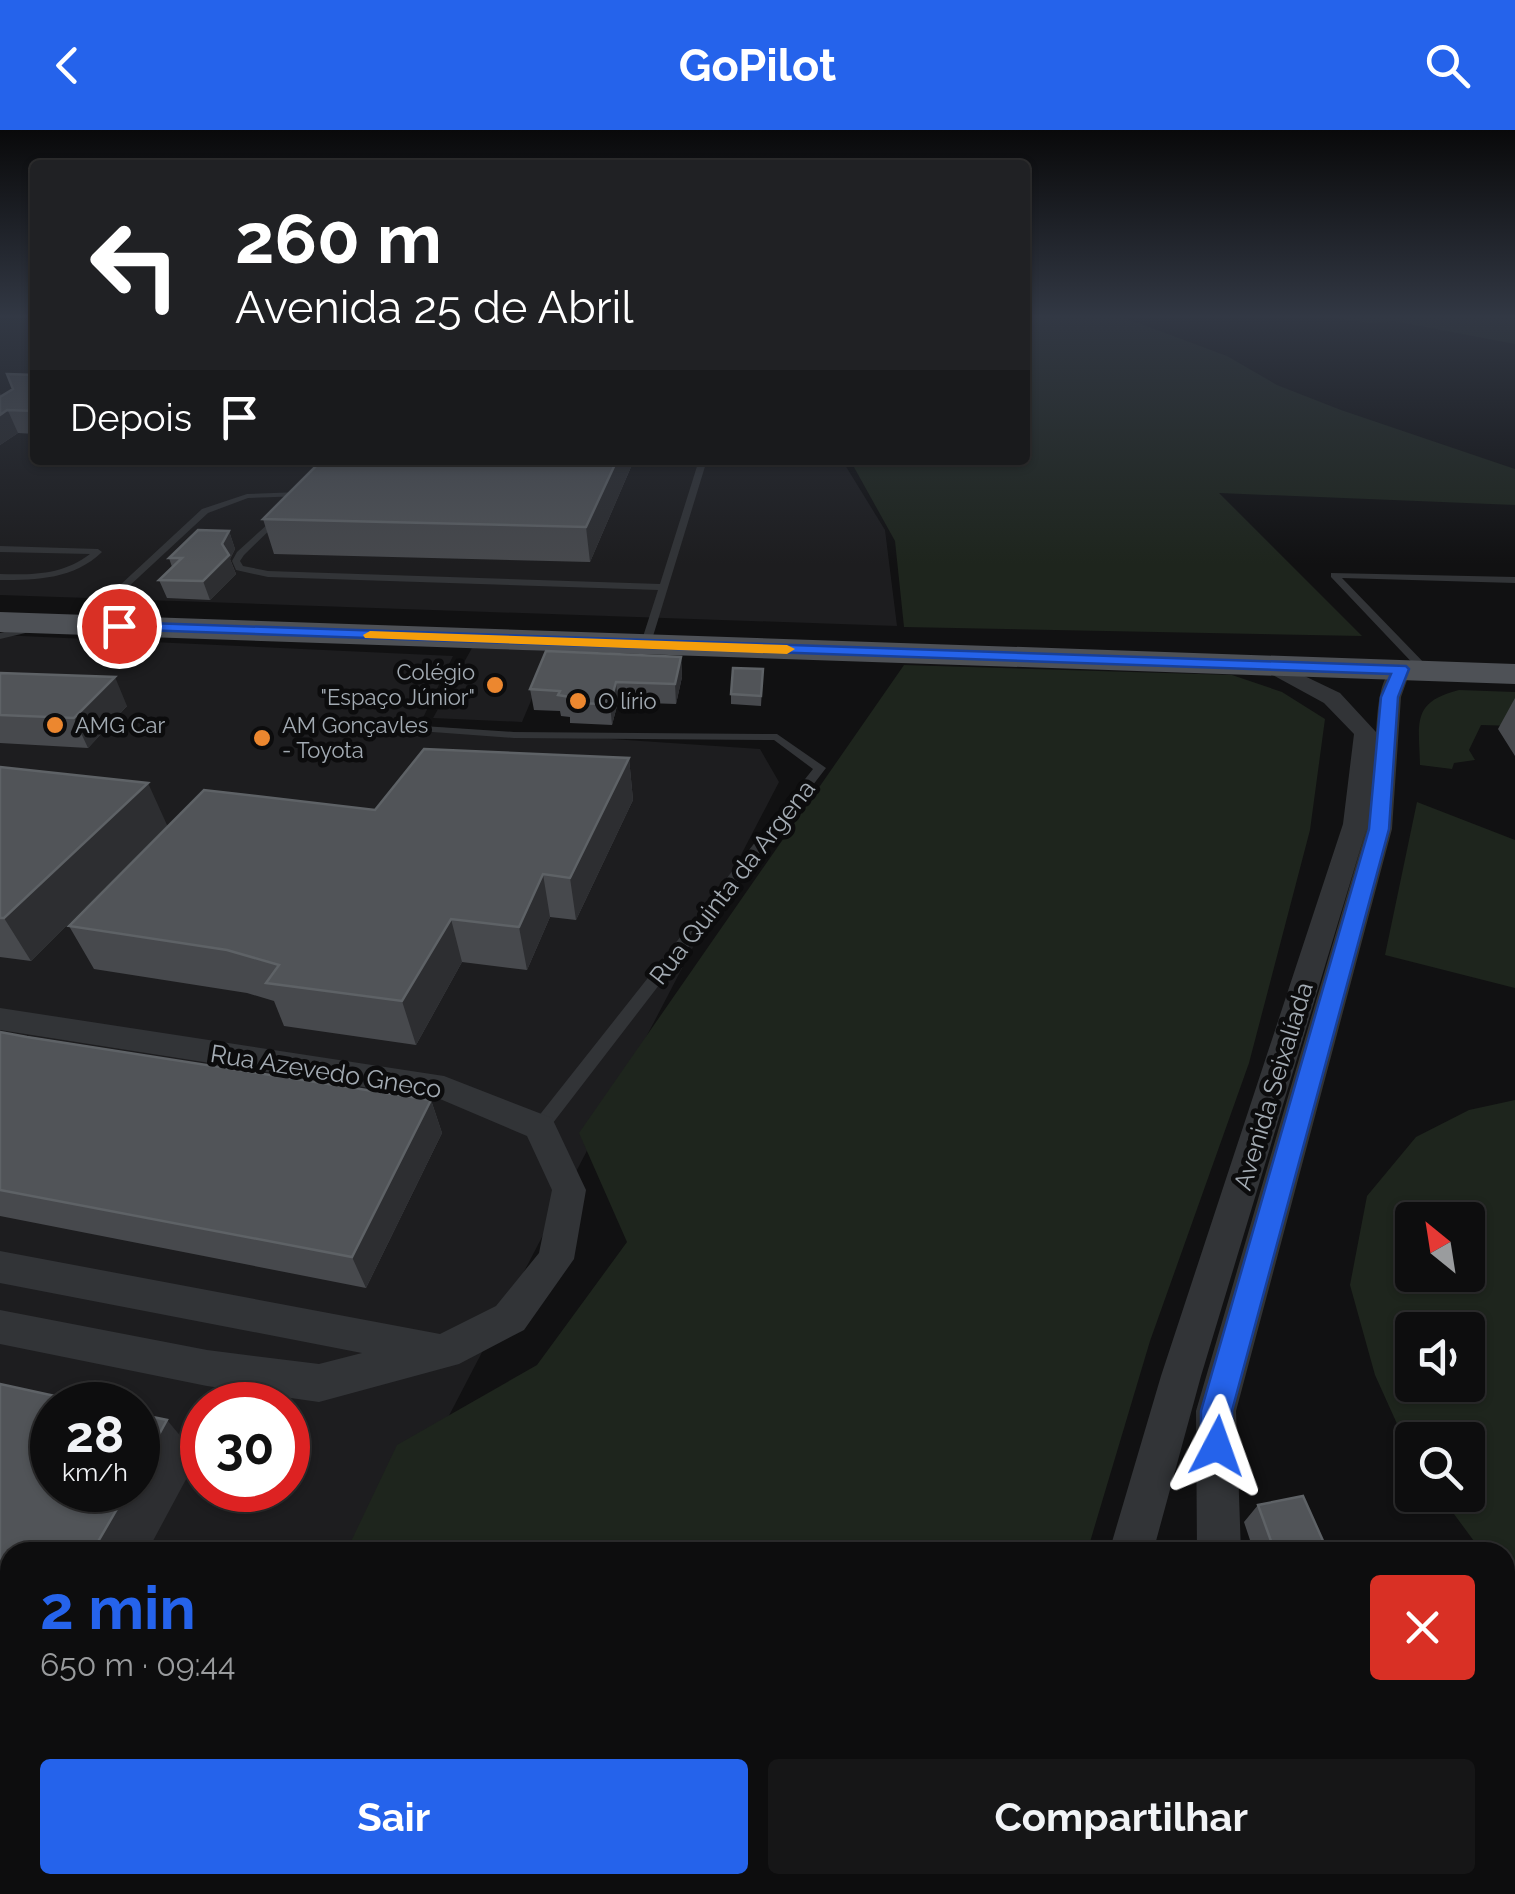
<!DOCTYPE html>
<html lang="pt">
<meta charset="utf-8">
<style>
:root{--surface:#0d0d0e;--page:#161617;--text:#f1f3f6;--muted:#9a9c9e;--line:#2d2d2e;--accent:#2563eb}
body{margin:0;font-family:Raleway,sans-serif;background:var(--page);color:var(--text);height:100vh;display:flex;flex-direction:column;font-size:38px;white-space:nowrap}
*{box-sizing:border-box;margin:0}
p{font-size:32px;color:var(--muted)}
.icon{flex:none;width:55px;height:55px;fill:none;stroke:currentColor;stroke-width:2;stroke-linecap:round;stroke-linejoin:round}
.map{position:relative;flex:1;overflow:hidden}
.drawer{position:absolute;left:0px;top:1412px;width:1515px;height:352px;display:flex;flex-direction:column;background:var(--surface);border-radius:30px 30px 0 0;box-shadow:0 2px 8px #0004,0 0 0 2px var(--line)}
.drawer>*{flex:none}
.guide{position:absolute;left:30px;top:30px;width:1000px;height:305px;border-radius:10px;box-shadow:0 2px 8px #0004,0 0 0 2px var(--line);background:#202124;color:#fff;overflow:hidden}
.needle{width:65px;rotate:330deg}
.buttons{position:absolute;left:1395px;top:1072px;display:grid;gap:20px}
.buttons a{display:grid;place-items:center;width:90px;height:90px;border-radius:10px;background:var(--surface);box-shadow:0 2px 8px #0004,0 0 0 2px var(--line);font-size:50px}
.speed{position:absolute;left:30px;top:1252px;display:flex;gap:20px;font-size:50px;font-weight:700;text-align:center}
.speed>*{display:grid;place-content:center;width:130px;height:130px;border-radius:50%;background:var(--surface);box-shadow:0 2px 8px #0004,0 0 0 2px var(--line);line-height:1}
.speed small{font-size:25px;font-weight:400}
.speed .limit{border:15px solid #d22;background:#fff;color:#111}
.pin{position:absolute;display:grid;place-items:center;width:85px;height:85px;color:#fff;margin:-42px;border:5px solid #fff;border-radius:50%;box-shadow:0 2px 10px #0007}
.me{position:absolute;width:110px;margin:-55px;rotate:4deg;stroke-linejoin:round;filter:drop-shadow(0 0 8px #0008)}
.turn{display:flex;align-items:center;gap:35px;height:210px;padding:0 40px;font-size:45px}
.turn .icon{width:130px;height:130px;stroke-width:2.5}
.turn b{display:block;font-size:70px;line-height:85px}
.then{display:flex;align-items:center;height:95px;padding:0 40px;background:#0003;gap:20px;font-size:38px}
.round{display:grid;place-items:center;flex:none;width:105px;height:105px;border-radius:10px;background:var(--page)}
.summary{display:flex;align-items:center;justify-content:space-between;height:170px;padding:0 40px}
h1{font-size:60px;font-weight:700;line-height:75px;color:var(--accent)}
.action{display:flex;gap:20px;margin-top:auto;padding:20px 40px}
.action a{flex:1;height:115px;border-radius:10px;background:var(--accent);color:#fff;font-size:40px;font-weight:700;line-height:115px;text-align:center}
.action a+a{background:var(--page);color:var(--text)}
header{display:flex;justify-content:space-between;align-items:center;height:130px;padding:0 40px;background:var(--accent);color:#fff;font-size:45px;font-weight:700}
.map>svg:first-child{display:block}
</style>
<header><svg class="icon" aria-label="back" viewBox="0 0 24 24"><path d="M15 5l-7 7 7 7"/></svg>GoPilot<svg class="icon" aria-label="search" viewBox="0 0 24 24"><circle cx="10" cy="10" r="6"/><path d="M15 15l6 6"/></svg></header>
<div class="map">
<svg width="1515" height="1764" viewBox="0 0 1515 1764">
<rect width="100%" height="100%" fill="#111112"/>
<!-- built -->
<path fill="#1d1d1f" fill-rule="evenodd" d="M0,190H35V330H842L885,400L897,496L0,465Z
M0,505L453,526L419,596L760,619L779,652L378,1422H10V1755H206L201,1764H0ZM52,1275H138V1360H52ZM202,1275H288V1360H202Z
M472,518L552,521L522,592L433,588Z"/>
<!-- green -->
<path fill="#1e251d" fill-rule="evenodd" d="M1025,187H1122L1227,226L1277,255L1341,280L1515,339V375L1219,363L1362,506L904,497L895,411L850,330H1025Z
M1328,187H1515V214L1394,191L1370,193Z
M904,535L1232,545L1282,562L1325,589L1310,700L1249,933L1150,1211L1087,1422H346L397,1315L537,1235L627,1112L579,1003Z
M1459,560L1515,562V596L1481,595L1469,620L1475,630L1454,633L1452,639L1420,635C1419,593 1411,572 1459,560Z
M1417,672L1515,710V858L1385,825Z
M1515,970V1458L1505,1448V1422H1482L1440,1365H1468V1310H1412V1327L1375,1245L1350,1155L1367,1066L1416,1007L1469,980ZM1412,1090H1468V1145H1412ZM1412,1200H1468V1255H1412Z
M188,1755H986L984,1764H184Z"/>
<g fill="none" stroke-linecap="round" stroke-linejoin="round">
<!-- lane -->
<path fill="#323437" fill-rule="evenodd" d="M699,330H707L650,516L645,519L640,516L658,460L268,447L236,440L232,431L237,422L279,384L283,386L282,388L244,425L240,431L243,436L268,441L660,454Z
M300,362H303V366L248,368L208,383L85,497L77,495L202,379L247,364Z
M0,416L98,419L102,422C74,449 38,450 0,450V444C32,445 63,445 90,424L0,422Z
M1331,443L1515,447V453L1342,448L1429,538L1430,540L1425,543L1421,542L1331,447Z
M35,495L38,496V500L0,509V503Z
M423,596L514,602L777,604L826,638L546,1002L540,1003L534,1002L532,997L534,992L813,639L774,610L514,608L419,601L417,599Z
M1505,1725L1515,1729V1763L1502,1755H1505Z"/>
<!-- street -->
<path fill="#323437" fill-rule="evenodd" d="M1267,528L1340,563L1376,602C1378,581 1378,541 1401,533L1408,535L1411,539L1401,567L1392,699L1236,1281L1241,1422H1197L1196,1281L1367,697L1201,1246L1153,1422H1109L1161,1246L1343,694L1354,604L1324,573L1260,538L1257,534Z
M0,878L444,946L552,988L586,1060L574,1129L524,1200L459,1234L319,1272L207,1256L0,1214V1180L207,1220L319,1234L362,1223L0,1153V1121L440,1204L496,1176L539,1123L552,1060L527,1006L440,969L0,900Z
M1026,1755H1085L1081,1764H1024Z
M1375,1755H1432L1436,1764H1379Z"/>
<!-- primary -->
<path fill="#4e5156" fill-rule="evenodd" d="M0,482L1515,534V554L0,502Z"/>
</g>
<!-- wall -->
<path fill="#47494d" d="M35,245V304L18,303L0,315V263L1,266Z
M634,330L590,432L274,424L263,389Z
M229,401L235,419L230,429L236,444L210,470L167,468L159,450L172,437L169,428Z
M681,527L682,547L676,574L618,572L612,595L570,593V587L561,586L560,581L534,580L530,559Z
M763,539L761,576L731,574V564Z
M0,543L127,576L88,618L0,613Z
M1515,568V626L1498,599Z
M629,628L633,670L576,790L550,787L527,840L462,832L416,915L284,896L274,871L247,863L94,839L69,796L375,680Z
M0,637L167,695L31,831L0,827Z
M0,902L431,970L442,1003L366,1158L0,1086Z
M1258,1375L1328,1422H1254L1244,1392Z"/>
<!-- shaded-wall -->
<path fill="#2d2e31" d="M0,263L18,303L0,315Z
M617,330H634L590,432L586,397Z
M229,401L235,419L230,429L236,444L210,470L203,451Z
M681,527L682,547L676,574L675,554Z
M115,547L127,576L88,618L74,588Z
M616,552L618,572L612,595L610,574Z
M629,628L633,670L576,790L570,748Z
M148,653L167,695L31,831L4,788Z
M543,744L550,787L527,840L519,797Z
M451,789L462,832L416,915L402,871Z
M431,970L442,1003L366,1158L352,1127Z
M167,1290L198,1327L147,1422H92L128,1360H138V1343Z
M10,1565V1676L0,1695V1583Z"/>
<!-- building -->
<path fill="#515458" stroke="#5e6266" stroke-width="2.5" d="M7,244L35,245V281L7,280L0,285V267L13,259Z
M322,330H617L586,397L263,389Z
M198,400L229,401L222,414L229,425L203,451L159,450L182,428H169Z
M546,521L681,527L675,554L616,552L610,574L568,573L570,567L558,565L560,561L530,559Z
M733,538L763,539L761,566L731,564Z
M0,543L115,547L74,588L0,585Z
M424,619L629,628L570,748L543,744L519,797L451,789L402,871L266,853L279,835L227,820L69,796L204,660L375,680Z
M0,637L148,653L4,788H0Z
M0,902L27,907L431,970L352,1127L0,1060Z
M0,1254L96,1275H52V1360H128L92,1422H10V1565L0,1583Z
M138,1284L167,1290L138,1343Z
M1303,1366L1328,1422H1275L1258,1375Z"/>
<!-- sky -->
<linearGradient id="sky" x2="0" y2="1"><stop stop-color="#09090a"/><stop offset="0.43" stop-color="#323844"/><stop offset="1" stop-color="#323844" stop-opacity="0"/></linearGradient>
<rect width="1515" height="434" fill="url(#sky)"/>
<!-- route -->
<path fill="#2563eb" stroke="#184099" stroke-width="2.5" d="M119,492L1406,536L1409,539L1398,567L1389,699L1232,1281L1233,1316L1228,1327L1217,1332L1206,1327L1201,1316V1281L1369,699L1381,567L1391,544L113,499V493Z"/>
<!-- slow -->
<path fill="#f59e0b" d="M370,501L787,515L795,519L787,524L365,508L363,505Z"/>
<!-- markers -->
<g fill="#ec872f" stroke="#0c0c0d" stroke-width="4">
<circle cx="495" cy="555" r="10"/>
<circle cx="578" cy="571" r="10"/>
<circle cx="55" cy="595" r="10"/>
<circle cx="262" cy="608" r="10"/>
</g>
<g text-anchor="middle" stroke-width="9" stroke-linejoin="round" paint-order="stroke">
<!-- far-poi labels -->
<g font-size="22" fill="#a3abb3" stroke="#0c0c0d" text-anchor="start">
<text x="475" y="550" text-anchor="end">Colégio<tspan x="475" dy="25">"Espaço Júnior"</tspan></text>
<text x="598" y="579">O lírio</text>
<text x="75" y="603">AMG Car</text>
<text x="282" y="603">AM Gonçavles<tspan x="282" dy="25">- Toyota</tspan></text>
</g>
<!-- street labels -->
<g font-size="25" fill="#a3abb3" stroke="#0c0c0d">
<text transform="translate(732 752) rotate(-52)" y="9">Rua Quinta da Argena</text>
<text transform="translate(326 941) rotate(9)" y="9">Rua Azevedo Gneco</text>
<text transform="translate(1273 956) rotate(-73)" y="9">Avenida Seixalíada</text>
</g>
</g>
</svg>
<div class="buttons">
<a><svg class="needle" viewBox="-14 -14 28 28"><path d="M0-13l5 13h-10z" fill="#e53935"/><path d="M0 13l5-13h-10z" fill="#9a9c9e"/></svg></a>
<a><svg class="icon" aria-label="sound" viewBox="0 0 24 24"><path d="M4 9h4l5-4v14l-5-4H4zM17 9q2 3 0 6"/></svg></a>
<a><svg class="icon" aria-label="search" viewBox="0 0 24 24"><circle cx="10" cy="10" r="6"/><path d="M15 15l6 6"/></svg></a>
</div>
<div class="speed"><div>28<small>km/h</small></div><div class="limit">30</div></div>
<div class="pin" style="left:119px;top:496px;background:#d93025"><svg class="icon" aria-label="arrive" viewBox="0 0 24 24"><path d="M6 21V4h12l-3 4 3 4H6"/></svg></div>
<svg class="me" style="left:1217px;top:1316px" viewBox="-20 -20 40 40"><path d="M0-17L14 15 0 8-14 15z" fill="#2563eb" stroke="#fff" stroke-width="4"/></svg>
<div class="guide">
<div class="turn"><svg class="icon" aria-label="left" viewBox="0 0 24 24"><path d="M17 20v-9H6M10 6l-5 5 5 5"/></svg><div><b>260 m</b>Avenida 25 de Abril</div></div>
<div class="then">Depois<svg class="icon" aria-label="arrive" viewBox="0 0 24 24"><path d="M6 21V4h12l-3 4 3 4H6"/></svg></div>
</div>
<section class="drawer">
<div class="summary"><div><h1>2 min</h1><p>650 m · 09:44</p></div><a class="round" style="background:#d93025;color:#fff"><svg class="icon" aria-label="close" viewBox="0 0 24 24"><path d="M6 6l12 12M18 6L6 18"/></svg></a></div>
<div class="action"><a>Sair</a><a>Compartilhar</a></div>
</section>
</div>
